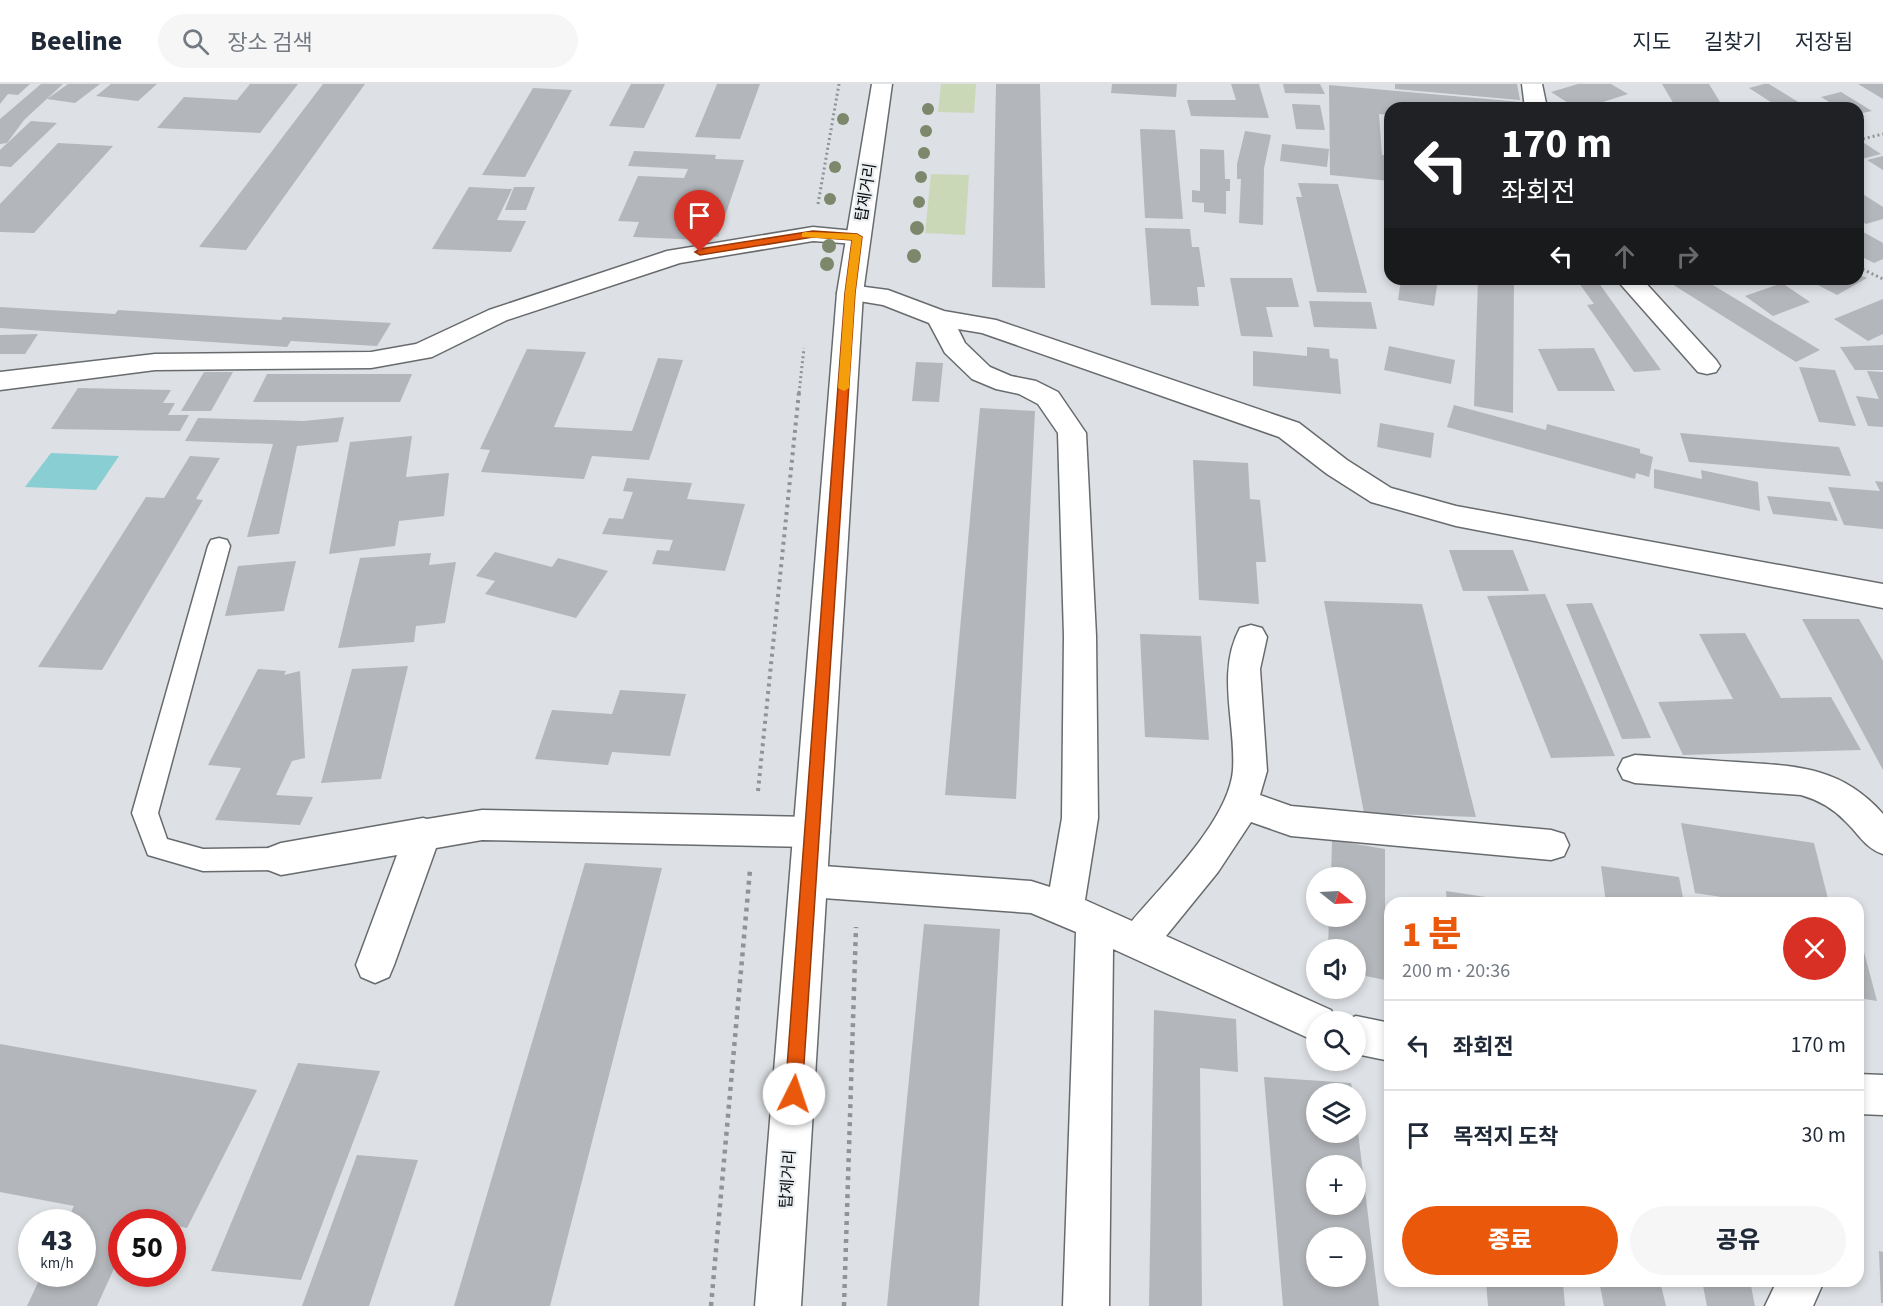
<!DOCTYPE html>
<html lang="ko">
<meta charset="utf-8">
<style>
:root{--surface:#fff;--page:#f6f6f7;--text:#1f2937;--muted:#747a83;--line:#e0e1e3;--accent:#ea580c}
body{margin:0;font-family:"Source Sans 3","Noto Sans KR",sans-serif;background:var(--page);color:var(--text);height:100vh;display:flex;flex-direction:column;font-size:22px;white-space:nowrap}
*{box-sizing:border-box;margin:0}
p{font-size:20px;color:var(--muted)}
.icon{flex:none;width:33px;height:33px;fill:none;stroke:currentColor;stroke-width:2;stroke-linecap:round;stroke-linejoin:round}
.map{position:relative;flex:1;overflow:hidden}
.sheet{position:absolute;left:1384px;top:813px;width:480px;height:390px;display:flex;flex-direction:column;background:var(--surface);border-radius:18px;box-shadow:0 3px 9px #0003}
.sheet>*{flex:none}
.guide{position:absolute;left:1384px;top:18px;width:480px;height:183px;border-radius:18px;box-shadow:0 3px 9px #0003;background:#202124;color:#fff;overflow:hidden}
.needle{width:39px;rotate:108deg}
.buttons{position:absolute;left:1306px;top:783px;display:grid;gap:12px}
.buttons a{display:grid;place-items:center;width:60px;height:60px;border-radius:50%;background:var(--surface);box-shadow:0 3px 9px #0003;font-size:30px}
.speed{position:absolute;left:18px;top:1125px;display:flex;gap:12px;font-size:30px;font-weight:700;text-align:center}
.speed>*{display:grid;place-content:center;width:78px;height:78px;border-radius:50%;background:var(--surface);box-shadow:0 3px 9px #0003;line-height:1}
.speed small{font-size:15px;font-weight:400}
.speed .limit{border:9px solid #d22;background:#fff;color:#111}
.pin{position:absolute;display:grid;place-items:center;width:51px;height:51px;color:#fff;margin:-62px -26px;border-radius:50% 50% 50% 0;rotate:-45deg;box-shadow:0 0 6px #0007}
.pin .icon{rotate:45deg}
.me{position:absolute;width:66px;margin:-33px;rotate:4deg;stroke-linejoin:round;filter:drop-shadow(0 0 4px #0008)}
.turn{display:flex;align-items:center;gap:21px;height:126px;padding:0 18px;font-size:27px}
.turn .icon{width:78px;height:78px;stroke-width:2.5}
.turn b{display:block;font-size:42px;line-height:51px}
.lanes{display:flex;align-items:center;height:57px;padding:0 18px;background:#0003;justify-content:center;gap:30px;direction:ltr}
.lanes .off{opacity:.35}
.round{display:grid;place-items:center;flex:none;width:63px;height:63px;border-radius:32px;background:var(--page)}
.summary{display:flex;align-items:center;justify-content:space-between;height:102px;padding:0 18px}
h1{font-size:36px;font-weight:800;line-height:45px;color:var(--accent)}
.cta{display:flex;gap:12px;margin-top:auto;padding:12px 18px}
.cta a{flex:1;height:69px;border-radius:36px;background:var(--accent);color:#fff;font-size:24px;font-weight:800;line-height:69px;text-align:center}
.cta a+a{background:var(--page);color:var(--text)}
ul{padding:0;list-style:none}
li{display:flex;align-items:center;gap:18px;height:90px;padding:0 18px;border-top:2px solid var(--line)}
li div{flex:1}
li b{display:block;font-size:22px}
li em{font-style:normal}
header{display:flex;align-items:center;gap:36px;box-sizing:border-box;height:84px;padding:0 30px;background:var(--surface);border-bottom:2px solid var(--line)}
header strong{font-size:28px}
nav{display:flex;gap:33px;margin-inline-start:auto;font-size:21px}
.search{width:420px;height:54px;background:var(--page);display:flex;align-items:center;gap:15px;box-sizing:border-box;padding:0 21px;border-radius:33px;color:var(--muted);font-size:22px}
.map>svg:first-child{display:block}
</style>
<header>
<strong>Beeline</strong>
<div class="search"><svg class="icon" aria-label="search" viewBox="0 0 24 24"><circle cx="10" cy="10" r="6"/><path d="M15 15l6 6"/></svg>장소 검색</div>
<nav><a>지도</a><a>길찾기</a><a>저장됨</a></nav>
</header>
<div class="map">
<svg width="1883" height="1222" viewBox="0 0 1883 1222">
<rect width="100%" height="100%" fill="#dde0e4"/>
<!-- green -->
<path fill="#cbd8b8" d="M941,0H976L974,29L938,28Z
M931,90L969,91L965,151L925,149Z"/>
<!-- water -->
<path fill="#89ced3" d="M51,369L119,372L96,406L25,403Z"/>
<!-- building -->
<path fill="#b3b6ba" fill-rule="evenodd" d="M0,0H30L18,11L8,10L0,20Z
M41,0H63L24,36L7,59L0,60V35Z
M68,0H100L75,19L47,15Z
M111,0H157L138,17L96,12Z
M250,0H298L260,49L157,44L184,13L237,16Z
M323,0H365L246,166L199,163Z
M631,0H665L644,44L609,42Z
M717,0H760L740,55L695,53Z
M996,0H1040L1045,204L992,203Z
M1112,0H1177L1176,13L1111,9Z
M1231,0H1259L1269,34L1191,32L1187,16H1236Z
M1283,0H1320L1325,10L1285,9Z
M1395,0H1517L1520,16L1395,5Z
M1578,0H1611L1628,10L1584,24H1576L1551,8Z
M1662,0H1709L1723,23L1675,22Z
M1764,0H1769L1808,24H1780L1749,4Z
M1858,0H1883V15Z
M1329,1L1521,18L1523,24H1390V31L1379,30L1382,71H1390V97L1330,91Z
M533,4L572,6L525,93L482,91Z
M1841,8L1872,27L1858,30V24H1839L1821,13Z
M1292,20L1320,21L1325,46L1296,45Z
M31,37L57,39L11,83L0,82V66Z
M1140,45L1175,46L1183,135L1145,134Z
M1245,47L1271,51L1264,84L1263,141L1239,139L1241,95H1237V80Z
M1861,57L1881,70L1858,76V58Z
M58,59L113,62L34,149L0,148V120Z
M1282,60L1329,65L1327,83L1280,77Z
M1200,65L1224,66L1225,95H1230V107H1226V130L1204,128V119L1192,118V106L1200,107Z
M634,67L716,71L715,75L744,76L718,153L705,152L703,156L633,153L639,138L618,137L638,92L684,94L688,85L628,82Z
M1883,72V86L1867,76Z
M1298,99L1338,100L1367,209L1317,208L1296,113H1302Z
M469,103L512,105L497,136L526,137L511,168L432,165Z
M514,103H535L526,126H505Z
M1858,107L1883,123V135L1866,140L1858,135Z
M1145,144L1190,145L1192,163H1199L1205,203H1197L1199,222L1151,221Z
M1858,145L1883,159V175L1874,179L1858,171Z
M1858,190L1867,194L1837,211L1814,199L1821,195H1858Z
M1230,194H1292L1299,223H1266L1273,253L1241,252Z
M1401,195H1438L1434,222L1398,216Z
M1478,195H1514L1513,329L1474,322Z
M1576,195H1596L1661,286L1634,288L1587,221L1594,220Z
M1664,195H1703L1820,266L1796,278Z
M1716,195H1742L1725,201Z
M1782,199L1810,218L1773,232L1745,212Z
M1883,215V250L1868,257L1834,235Z
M1309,217L1371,218L1377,245L1314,243Z
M0,223L115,230L118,226L281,236L283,233L391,239L377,262L291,257L287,263L0,244Z
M38,250L25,270H0V251Z
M1883,261V286H1855L1840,263Z
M1389,262L1455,276L1451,300L1384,286Z
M1307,263L1329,265L1330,274L1338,275L1341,310L1253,302V267L1307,272Z
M1594,264L1615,307H1558L1538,265Z
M527,265L586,268L554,343L632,347L658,274L683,276L649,376L592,372L584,395L481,388L490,366L480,365Z
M916,278L943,279L939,318L912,317Z
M1799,283L1835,286L1856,342L1819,338Z
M1867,287L1883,288V343L1868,342L1856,312L1879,315Z
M204,288H233L211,327H181Z
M267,290H412L400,318H253Z
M78,304L171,306L163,319H175L168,331H189L180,347L51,345Z
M1454,321L1546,346L1547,340L1640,365V369L1653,373L1649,393L1636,389L1635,395L1447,343Z
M980,324L1035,327L1016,715L945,711Z
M344,333L338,358L297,362L279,450L247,453L273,360L185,357L198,334L304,337Z
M1380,339L1434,349L1431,374L1377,363Z
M1680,349L1839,363L1851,392L1689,378Z
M412,352L406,393L449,389L444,432L399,437L395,462L329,470L350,358Z
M190,372L220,374L196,415L203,416L102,586L38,583L146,413L164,414Z
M1193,376L1248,379L1250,415L1260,416L1266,478H1256L1259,520L1199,516Z
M1654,385L1702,395L1701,386L1758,398L1760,427L1654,404Z
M627,394L692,399L687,415L745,420L725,487L652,480L657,466L669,467L673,456L602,450L609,434L623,435L633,408L623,407Z
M1875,397L1883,398V445L1844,441L1828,403L1880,407Z
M1767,412L1830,418L1838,437L1773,430Z
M1449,466H1513L1529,507H1463Z
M495,468L552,483L558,474L608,487L576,534L485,510L495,497L476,492Z
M431,469L429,481L456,478L445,539L416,542L414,558L338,564L360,474Z
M296,477L284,527L225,532L238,482Z
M1545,510L1615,672L1551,674L1487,512Z
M1324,517L1422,520L1476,733L1364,729Z
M1592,519L1651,654L1622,655L1566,520Z
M1802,535H1859L1883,577V686Z
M1745,549L1781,614L1831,613L1861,666L1683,671L1658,618L1733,615L1699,550Z
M1140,550L1201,552L1209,656L1145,653Z
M408,582L381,695L321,699L352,585Z
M258,585L286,587L284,591L300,587L305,674L292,677L276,711L313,713L300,741L215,736L241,684L208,681Z
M620,606L686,610L670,672L612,668L608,681L535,675L552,626L612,630Z
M1681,739L1814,759L1829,819H1762L1695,809Z
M1332,756L1385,765V896L1356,890V866H1328L1329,832H1356V794H1331Z
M585,779L662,784L550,1222H454Z
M1601,782L1679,793L1684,819H1606Z
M1446,807L1519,818V819H1447Z
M924,840L1000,845L979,1222H887Z
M1859,849L1877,917L1858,914Z
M1154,926L1236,935L1238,988L1200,984L1202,1222H1149Z
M0,960L257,1006L187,1144L172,1141V1138L136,1134L134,1138H122V1167L97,1222H27L42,1190H82V1138H66L74,1122L0,1108Z
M298,979L380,987L301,1196L211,1187Z
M1264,993L1351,999L1353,1010H1317V1048H1358L1379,1222H1283ZM1317,1082H1356V1120H1317ZM1317,1154H1356V1192H1317Z
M357,1071L418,1076L369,1222H302Z
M1879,1167L1883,1168V1219H1881Z
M1486,1197L1563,1199L1565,1222H1488Z
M1599,1197H1660L1666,1222H1604Z
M1702,1197H1750L1755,1222H1707Z"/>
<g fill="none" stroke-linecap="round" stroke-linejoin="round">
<defs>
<path id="lane" d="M219,454L227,456L230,462L158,729L167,755L203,765L281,764L290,767L294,775L290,783L281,786L203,787L148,771L132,729L208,462L211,456Z"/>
<path id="street" d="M1522,0H1542L1547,24H1525Z
M813,143L865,148L869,153L865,158L857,160L813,157L680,179L507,236L432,273L371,284L155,286L0,306V288L155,270L371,268L416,260L489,226L667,167Z
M1616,195H1642L1716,276L1720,282L1716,288L1707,290L1698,288Z
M850,201L888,206L944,227L996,236L1299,339L1347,376L1391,404L1456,422L1883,500V524L1456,442L1371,418L1327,390L1279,353L982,249L958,245L965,259L990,283L1011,292L1036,297L1058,308L1086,349L1096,552L1098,734L1085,816L1132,837C1164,799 1229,736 1233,686C1236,639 1216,588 1240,544L1251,541L1262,544L1267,553L1260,585L1267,687L1260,711L1291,722L1551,746L1564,750L1569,761L1564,772L1551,776L1291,752L1251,738L1218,788L1166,852L1331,926L1336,938H1317V958L1113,865L1109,1222H1063L1076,848L1031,829L809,813L796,808L791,797L796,786L809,781L1031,797L1050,803L1062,734L1064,552L1058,349L1038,320L1019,310L996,305L972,295L945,269L929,239L883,221L841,214L837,209L841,204Z
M1635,671C1669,673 1703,676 1736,678C1795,682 1841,682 1883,730V770C1865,764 1859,750 1845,737C1833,724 1818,716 1801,711L1635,699L1623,695L1618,685L1623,675Z
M482,726L812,733L825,737L830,748L825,759L812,763L482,756L436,764L394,881L389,893L375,899L361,893L356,881L397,771L281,791L268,786L263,775L268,764L281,759L423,734L427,735Z
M1356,932L1390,939V977L1356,970V938H1342Z
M1858,990L1883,991V1031L1858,1030Z
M1777,1197H1824L1813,1222H1765Z"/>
<path id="secondary" d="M872,0H892L863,209L801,1222H755L837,209Z"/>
</defs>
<!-- lane casing -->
<use href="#lane" stroke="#686b6e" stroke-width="3"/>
<!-- street casing -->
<use href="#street" stroke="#686b6e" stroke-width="3"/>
<!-- secondary casing -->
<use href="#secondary" stroke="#686b6e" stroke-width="3"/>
<!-- path-far2 -->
<path stroke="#909396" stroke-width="3" stroke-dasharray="2 3" stroke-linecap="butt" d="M1858,56L1883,50
M818,120L839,0
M1858,183L1883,195
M799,309L804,264"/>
<!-- path-far1 -->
<path stroke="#909396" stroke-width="4" stroke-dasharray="3 4.5" stroke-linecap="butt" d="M758,707L799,308"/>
<!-- path -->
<path stroke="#909396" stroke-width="4.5" stroke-dasharray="4 5" stroke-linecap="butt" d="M711,1222L750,786
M844,1222L856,843"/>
<!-- lane -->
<use href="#lane" fill="#fff" fill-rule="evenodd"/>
<!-- street -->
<use href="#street" fill="#fff" fill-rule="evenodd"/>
<!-- secondary -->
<use href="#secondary" fill="#fff" fill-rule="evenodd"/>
</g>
<!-- trees -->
<g fill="#7d876b">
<circle cx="928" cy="25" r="6"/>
<circle cx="843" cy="35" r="6"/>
<circle cx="926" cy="47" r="6"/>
<circle cx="924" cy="69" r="6"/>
<circle cx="835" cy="83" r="6"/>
<circle cx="921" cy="93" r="6"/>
<circle cx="830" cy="115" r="6"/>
<circle cx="919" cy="118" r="6"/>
<circle cx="917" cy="144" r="7"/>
<circle cx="829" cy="162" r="7"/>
<circle cx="914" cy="172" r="7"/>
<circle cx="827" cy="180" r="7"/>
</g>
<!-- route -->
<path fill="#ea580c" stroke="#983908" stroke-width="1.5" d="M813,147L857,150L862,153L855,209L802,1010L800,1015L794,1018L788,1015L785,1010L845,209L852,156L813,153L700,171L695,168L700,165Z"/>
<!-- slow -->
<path fill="#f59e0b" d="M805,148L857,150L862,153L855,209L849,304L844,307L838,304L845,209L852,156L802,153V149Z"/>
<g text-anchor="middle" stroke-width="4.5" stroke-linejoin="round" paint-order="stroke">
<!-- street labels -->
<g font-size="16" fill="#0d0f10" stroke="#eaeef1">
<text transform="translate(865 108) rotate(-81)" y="6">탑제거리</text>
<text transform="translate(787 1095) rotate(-86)" y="6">탑제거리</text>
</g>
</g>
</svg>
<div class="buttons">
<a><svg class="needle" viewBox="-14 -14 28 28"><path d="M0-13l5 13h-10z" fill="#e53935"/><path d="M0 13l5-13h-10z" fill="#747a83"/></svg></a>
<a><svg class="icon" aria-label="sound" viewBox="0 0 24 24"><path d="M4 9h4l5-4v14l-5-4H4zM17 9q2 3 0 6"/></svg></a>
<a><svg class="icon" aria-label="search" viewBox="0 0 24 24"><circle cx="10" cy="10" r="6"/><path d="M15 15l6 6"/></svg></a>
<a><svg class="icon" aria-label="layers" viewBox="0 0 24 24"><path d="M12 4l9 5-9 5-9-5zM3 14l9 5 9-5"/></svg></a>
<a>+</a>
<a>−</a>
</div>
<div class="speed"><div>43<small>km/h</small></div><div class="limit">50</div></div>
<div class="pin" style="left:700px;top:168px;background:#d93025"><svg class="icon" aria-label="arrive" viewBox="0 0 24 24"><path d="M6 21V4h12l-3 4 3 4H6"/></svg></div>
<svg class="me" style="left:794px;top:1010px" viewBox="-20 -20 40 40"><circle r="19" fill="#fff"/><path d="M0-13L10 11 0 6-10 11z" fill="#ea580c"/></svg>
<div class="guide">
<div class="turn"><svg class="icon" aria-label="left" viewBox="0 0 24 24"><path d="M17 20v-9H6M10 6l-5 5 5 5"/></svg><div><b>170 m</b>좌회전</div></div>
<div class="lanes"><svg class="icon" aria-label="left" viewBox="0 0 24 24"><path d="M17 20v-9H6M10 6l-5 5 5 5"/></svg><svg class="icon off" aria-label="ahead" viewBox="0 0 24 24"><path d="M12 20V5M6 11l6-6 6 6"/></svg><svg class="icon off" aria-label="right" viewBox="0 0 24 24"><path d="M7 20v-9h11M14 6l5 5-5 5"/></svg></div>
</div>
<section class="sheet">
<div class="summary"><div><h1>1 분</h1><p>200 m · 20:36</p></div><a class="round" style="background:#d93025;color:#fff"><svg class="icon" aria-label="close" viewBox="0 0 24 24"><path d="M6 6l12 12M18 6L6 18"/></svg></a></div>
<ul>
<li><svg class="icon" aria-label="left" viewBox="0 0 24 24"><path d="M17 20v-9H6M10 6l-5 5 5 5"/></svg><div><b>좌회전</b></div><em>170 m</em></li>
<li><svg class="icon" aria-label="arrive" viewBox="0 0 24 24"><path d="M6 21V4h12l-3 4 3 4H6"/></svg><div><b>목적지 도착</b></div><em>30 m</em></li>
</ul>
<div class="cta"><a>종료</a><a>공유</a></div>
</section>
</div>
